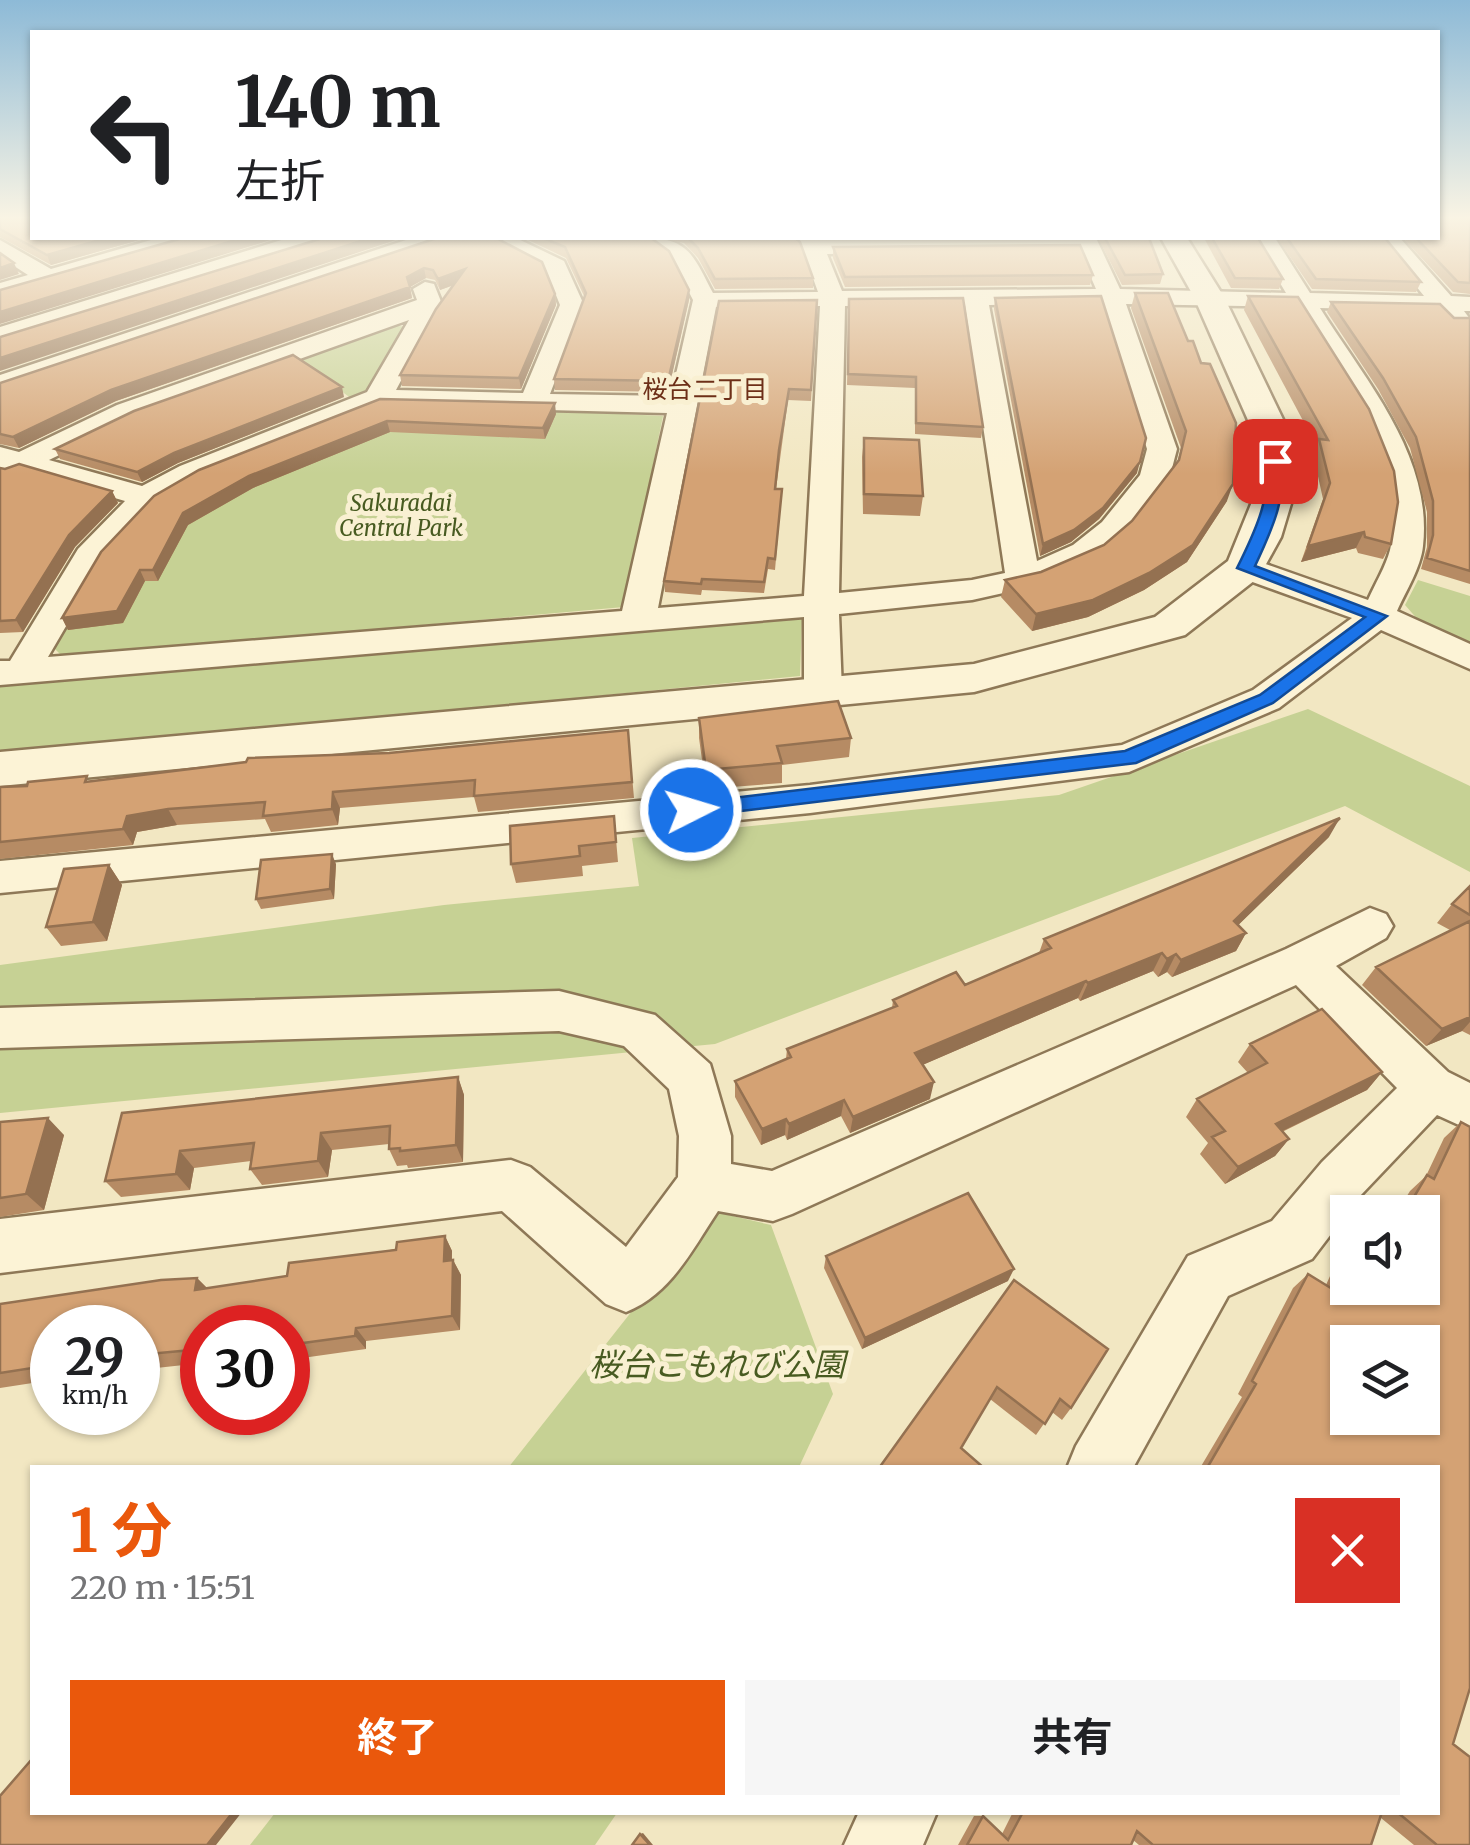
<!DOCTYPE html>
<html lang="ja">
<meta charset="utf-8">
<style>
:root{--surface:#fff;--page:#f6f6f6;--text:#202124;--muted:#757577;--accent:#ea580c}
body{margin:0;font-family:Merriweather,"Noto Sans JP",serif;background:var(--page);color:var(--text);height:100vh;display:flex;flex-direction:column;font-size:38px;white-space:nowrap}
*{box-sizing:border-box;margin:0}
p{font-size:32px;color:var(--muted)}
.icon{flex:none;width:55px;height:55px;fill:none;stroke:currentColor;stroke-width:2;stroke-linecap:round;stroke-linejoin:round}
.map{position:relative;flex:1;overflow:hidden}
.side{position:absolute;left:30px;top:1465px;width:1410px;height:350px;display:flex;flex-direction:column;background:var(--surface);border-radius:0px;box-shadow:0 2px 8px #0004}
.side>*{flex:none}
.guide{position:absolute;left:30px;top:30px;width:1410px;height:210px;border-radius:0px;box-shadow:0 2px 8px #0004;background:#fff;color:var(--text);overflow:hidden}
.buttons{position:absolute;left:1330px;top:1195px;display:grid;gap:20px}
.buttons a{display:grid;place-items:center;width:110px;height:110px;border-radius:0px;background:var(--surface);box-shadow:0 2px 8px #0004;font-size:50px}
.speed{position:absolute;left:30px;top:1305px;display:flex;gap:20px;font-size:50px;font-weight:700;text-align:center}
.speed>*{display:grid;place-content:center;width:130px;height:130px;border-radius:50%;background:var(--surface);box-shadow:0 2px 8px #0004;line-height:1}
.speed small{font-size:25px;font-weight:400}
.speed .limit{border:15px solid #d22;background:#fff;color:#111}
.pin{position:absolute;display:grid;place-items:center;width:85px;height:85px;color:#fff;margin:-42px;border-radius:20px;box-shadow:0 5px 15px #0006}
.me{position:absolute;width:110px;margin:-55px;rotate:85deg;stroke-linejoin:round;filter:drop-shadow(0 0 8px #0008)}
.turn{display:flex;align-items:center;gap:35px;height:210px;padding:0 40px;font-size:45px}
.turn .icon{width:130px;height:130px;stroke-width:2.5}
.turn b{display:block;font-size:70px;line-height:85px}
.round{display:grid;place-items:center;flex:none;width:105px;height:105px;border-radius:0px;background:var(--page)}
.summary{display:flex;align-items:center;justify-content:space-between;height:170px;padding:0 40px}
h1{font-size:60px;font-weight:700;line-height:75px;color:var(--accent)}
.action{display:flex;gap:20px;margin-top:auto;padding:20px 40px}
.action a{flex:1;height:115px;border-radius:0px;background:var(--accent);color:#fff;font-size:40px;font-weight:700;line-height:115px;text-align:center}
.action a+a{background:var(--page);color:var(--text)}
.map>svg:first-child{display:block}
</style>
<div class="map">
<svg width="1470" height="1845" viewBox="0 0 1470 1845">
<rect width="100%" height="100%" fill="#f2e7c2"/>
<!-- green -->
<path fill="#c6d194" d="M387,325L409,327L369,393L352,399L295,357Z
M395,403L663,416L624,607L63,657L53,647L101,559Z
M1418,580L1470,596V646L1419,621L1405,605Z
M802,619L800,676L0,755V686Z
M1308,709L1470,786V872L1345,806L715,1044L0,1113V965L444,905L639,886L632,838L1059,795Z
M711,1211L771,1225L833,1394L799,1467L508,1468Z
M275,1813V1812L617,1813L595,1845H250Z"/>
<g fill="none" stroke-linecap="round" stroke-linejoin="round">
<defs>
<path id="minor" d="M158,238H192L189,243L0,298V283L28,275L0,257V240L51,269Z
M412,238H444L441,243L0,392V375Z
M488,238H516L564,261L584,305L550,394L671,396L693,300L672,259L646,238C690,238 694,258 713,293L818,292L803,250L788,238H1096L1120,289L1286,293L1253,238H1275L1310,293L1424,296L1377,238H1400L1451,296L1470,297V311H1464L1470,319L1467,325H1449L1437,311L1320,308C1365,380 1433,456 1423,546C1421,567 1406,591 1397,611L1470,644V669L1381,630L1279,708L1129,772L810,813L0,893V861L810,785L1122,745L1253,690L1352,618L1233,575L1228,568L1233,561H1257L1368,600C1375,584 1386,566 1390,550C1411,464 1336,376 1295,307L1126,304L1177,449L1170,476L1124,536L1097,559L1035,586L972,600L839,614L842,691L836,700L823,703L810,700L804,691V617L0,685V661H10L78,549L125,501L25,472L10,477L0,475V447L19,452L117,405L417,300L413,289L425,282L434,284L442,304L396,390L523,393L560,305L546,270ZM1080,252L1096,289L842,291L827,254ZM1101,303L1147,449L1140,475L1102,522L1073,545L1037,561L989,305ZM965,305L1005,573L972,580L839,593L845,306ZM820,306L804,596L658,608L716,307ZM409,320L367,392L180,466L142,486L49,460L137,417ZM382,406L667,413L622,611L48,657L104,561L157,504L202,478Z
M1370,908L1386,914L1393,926L1386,938L1336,966L1448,1072L1470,1083V1130L1437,1115L1360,1196L1312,1259L1228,1296L1133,1468H1067L1076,1446L1188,1256L1272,1221L1322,1162L1397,1088L1296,985L792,1214L773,1221L718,1211C692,1250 671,1294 626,1312L606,1304L502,1211L0,1273V1219L511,1160L530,1167L626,1247L678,1177L679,1136L669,1089L624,1046L559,1031L0,1048V1008L559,991L655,1015L710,1064L731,1136V1164L772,1171L1286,949Z
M859,1812H937L923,1845H844Z"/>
<path id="tertiary" d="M288,238H329L325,244L0,346V327Z
M1161,238H1187L1224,297L1291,436L1296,487L1281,537L1259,577L1185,635L974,692L0,786V752L974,664L1155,617L1228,561L1258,487L1255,436L1194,297Z"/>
</defs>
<!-- minor casing -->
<use href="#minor" stroke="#8e7857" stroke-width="5"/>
<!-- tertiary casing -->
<use href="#tertiary" stroke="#8e7857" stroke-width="5"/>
<!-- minor -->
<use href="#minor" fill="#fcf3d6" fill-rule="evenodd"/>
<!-- tertiary -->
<use href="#tertiary" fill="#fcf3d6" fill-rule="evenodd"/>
</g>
<!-- wall -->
<path fill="#b68b64" d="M0,216L32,238H146L51,265L0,237Z
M1470,216V294L1453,292L1403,238H1438Z
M437,238L555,294L556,305L521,389L402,386L400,375L454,285L440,290L435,280L426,278L410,287L412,298L116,401L19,448L0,444V383Z
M524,238H651L689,290V300L668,392L555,390L554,379L585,298L566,258Z
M660,238H795L813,278V288L715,289L698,258L684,243Z
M1098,238H1149L1163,274L1160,284L1122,285Z
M1204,238H1258L1283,279L1279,289L1231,288Z
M1277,238H1385L1421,282L1416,292L1312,289Z
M833,247L1093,275L1090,285L845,287L833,258Z
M1135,293L1227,501L1187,562L1144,590L1088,617L1032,631L1001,597L1005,580L1041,572L1104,545L1132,521L1177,463L1181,448L1131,308Z
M1248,296L1391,544L1383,559L1358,553L1356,548L1301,562L1323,499L1313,454L1316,445L1244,310Z
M995,298L1137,473L1099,519L1071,542L1040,556L994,309Z
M849,299L983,427L981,438L915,434V388L847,385Z
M817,300L811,401L788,400L776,489H782L775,570L768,569L764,593L702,590L701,595L665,592L664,581Z
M1331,302L1454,318H1470V584L1421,569L1427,547V512L1410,448L1378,389L1327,312Z
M344,397L178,463L142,482L60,459L55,449Z
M380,399L556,414L545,439L390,432L253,488L188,525L158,581H145L123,623L68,630L62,618L101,552Z
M864,438L923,496L920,516L863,514L862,457Z
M0,468L112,491L118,503L75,547L23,632L0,633Z
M699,718L851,738L849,757L782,765V783L706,789L699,738Z
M628,730L634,798L478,812L474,797L340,808L338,825L271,832L265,819L177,825L137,832L133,845L0,859V787L91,781Z
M614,816L618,862L582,866L583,876L516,883L511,864Z
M1329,837L1238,925L1246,933L1236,951L1172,977L1167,972L1158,977L1153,971L1080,1001L1078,998L922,1065L930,1099L850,1133L841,1116L787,1140L785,1135L761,1145L735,1097V1081L786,1059L787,1049L892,1008L893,1000L965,985L1039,953L1044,939Z
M336,864L334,899L261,909L256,899Z
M109,865L122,885L107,941L61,946L46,927Z
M1470,886V1035L1462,1031L1426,1046L1362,985L1376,967L1450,930L1437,923L1452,904Z
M1250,1044L1382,1072L1367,1090L1282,1132L1289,1139L1275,1156L1225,1184L1200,1154L1208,1143L1186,1117L1197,1099L1248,1073L1238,1062Z
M458,1077L464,1095L463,1162L408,1168L407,1165L397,1166L389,1149V1144L332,1150L328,1177L262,1185L250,1169L251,1161L194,1168L190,1190L121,1197L105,1181L122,1113Z
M0,1122L64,1135L44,1210L0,1217Z
M1461,1122L1453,1744L1470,1845H1414L1381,1818L1371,1845H1139L1133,1840L1131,1845H958L974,1816H983L1002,1834L1013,1812H1438V1468H1200L1242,1397L1238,1394L1293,1288L1308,1274L1326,1285L1339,1256L1348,1249V1288L1422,1212H1397L1410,1191L1426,1176L1444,1138Z
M445,1236L452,1251V1260H453L461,1275L460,1330L366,1341V1349L288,1360V1328H202V1363L138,1370V1328H52V1380L0,1388V1304L197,1278L207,1288L287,1276Z
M826,1256L1008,1281L862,1349L824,1268Z
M1014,1280L1071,1408L1062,1420L1052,1412L1036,1435L990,1399L961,1448L879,1468Z"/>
<!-- shaded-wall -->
<path fill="#947151" d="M107,238H146L51,265L47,255Z
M242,238H277L0,324V312Z
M370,238H402L0,371V358Z
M14,263L19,274L0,280V268Z
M424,268L426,278L410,287L412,298L116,401L19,448L13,437L111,390L407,277Z
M465,269L467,280L440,290L438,279Z
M689,290V300L668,392V381Z
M555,294L556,305L521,389L519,378Z
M342,387L344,397L178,463L142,482L137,472L174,453Z
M555,403L556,414L545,439L543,428Z
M387,421L390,432L253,488L188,525L158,581L153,570L183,513L249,476Z
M1140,462L1137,473L1099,519L1071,542L1040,556L1043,544Z
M1233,484L1227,501L1187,562L1144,590L1088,617L1032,631L1036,614Z
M112,491L118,503L75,547L23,632L16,620L69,535Z
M1364,532L1356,548L1301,562L1308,546Z
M140,570L145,581L123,623L68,630L62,618Z
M333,792L340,808L338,825L332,809Z
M168,809L177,825L137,832L133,845L123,829L127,816Z
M1340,818L1329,837L1224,939L1234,921Z
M332,854L336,864L334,899L330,889Z
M109,865L122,885L107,941L93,922Z
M1246,933L1236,951L1172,977L1181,960Z
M1162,953L1153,971L1080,1001L1088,983Z
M1176,954L1167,972L1158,977L1167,959Z
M1086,981L1078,998L911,1070L915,1053Z
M1470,1017V1022L1462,1031L1426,1046L1442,1029Z
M1382,1072L1367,1090L1262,1141L1276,1124Z
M458,1077L464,1095L463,1162L456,1145Z
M934,1082L930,1099L850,1133L853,1117Z
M844,1100L841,1116L787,1140L789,1124Z
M48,1118L64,1135L44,1210L26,1194Z
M786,1119L785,1135L761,1145L762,1129Z
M321,1133L332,1150L328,1177L318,1161Z
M1289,1139L1275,1156L1225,1184L1238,1167Z
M180,1151L194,1168L190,1190L176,1174Z
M445,1236L452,1251L451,1276L444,1261Z
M453,1260L461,1275L460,1330L452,1316Z
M1014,1269L1008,1281L862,1349L865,1338Z
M197,1278L212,1293L195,1290Z
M356,1328L366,1341V1349L355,1336Z
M233,1812H242L216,1845H207Z
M643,1833L653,1845H650L640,1834Z"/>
<!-- building -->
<path fill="#d4a274" stroke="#947151" stroke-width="2.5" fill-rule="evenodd" d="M0,216H32V238H107L47,255L0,229Z
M1438,216H1470V283L1458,282L1416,238H1438Z
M183,238H242L0,312V290Z
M323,238H370L0,358V337Z
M437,238H496L542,262L555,294L519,378L400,375L436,309L465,269L438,279L433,270L424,268L407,277L410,287L111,390L13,437L0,434V383Z
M543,238H651L669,251L689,290L668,381L554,379L586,293L565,247Z
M688,238H795L800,242L813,278L715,279L698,248Z
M1105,238H1149L1163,274L1125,275Z
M1212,238H1258L1283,279L1235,278Z
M1287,238H1385L1421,282L1316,279Z
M1080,245L1093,275L845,277L833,247Z
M0,253L14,263L0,268Z
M1135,293H1168L1188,341H1193L1201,363L1210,364L1236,423L1233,484L1193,545L1149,573L1093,600L1036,614L1005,580L1041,572L1104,545L1132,521L1179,460L1186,431Z
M1101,296L1146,438L1140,462L1103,508L1074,530L1043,544L995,298Z
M1248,296L1298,297L1369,409L1394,471L1398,502L1391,544L1365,537L1364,532L1308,546L1330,483L1319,439L1328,440Z
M963,298L983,427L916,423V377L848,374L849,299Z
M817,300L811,390L789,389L779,450L775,489H782L775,559L768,558L764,582L702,579L701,584L664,581L719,301Z
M1331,302L1440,304L1454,318H1470V571L1427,558L1433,535V501L1416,437L1383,378Z
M293,355L342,387L174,453L137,472L55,449L134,411Z
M380,399L555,403L543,428L387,421L249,476L183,513L153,570H140L117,611L62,618L101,552L154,496L199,470Z
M864,438L919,440L923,496L864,494Z
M19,464L112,491L69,535L16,620L0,621V468L5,469Z
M838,701L851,738L777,746L782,763L706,770L699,718Z
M628,730L632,782L474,796L475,780L333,792L332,809L263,816L265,802L168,809L127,816L123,829L0,842V787L27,786L28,782L87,776L85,782L246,762L248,758L389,753Z
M614,816L616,842L579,846L580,856L511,864L510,826Z
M1340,818L1234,921L1246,933L1181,960L1176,954L1167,959L1162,953L1088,983L1086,981L915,1053L934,1082L853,1117L844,1100L789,1124L786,1119L762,1129L735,1081L791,1057L787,1049L897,1006L893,1000L956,972L965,985L1051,948L1044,939Z
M332,854L330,889L256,899L261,860Z
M109,865L93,922L46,927L64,869Z
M1470,886V915L1452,904Z
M1470,921V1017L1442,1029L1376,967Z
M1322,1009L1382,1072L1276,1124L1289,1139L1238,1167L1212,1137L1225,1131L1197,1099L1267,1063L1250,1044Z
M458,1077L456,1145L400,1151V1148L389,1149L390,1126L321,1133L318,1161L250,1169L254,1143L180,1151L176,1174L105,1181L122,1113Z
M48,1118L26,1194L0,1198V1122Z
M1461,1122L1470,1127V1688L1453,1744L1470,1757V1845H1437L1397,1812H1438V1468H1207L1256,1384L1252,1381L1308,1274L1334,1290L1348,1259V1288H1422V1212H1405L1427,1175L1434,1179ZM1348,1342H1422V1418H1348Z
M968,1193L1014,1269L865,1338L826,1256Z
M445,1236L444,1261L453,1260L452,1316L356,1328L355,1336L288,1345V1328H202V1349L138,1355V1328H52V1365L0,1373V1304L161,1280L197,1278L195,1290L287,1276L289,1263L396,1250L397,1242Z
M1014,1280L1108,1349L1071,1408L1060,1399L1045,1424L997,1387L961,1448L984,1468H879Z
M32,1759V1812H233L207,1845H0V1796Z
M1023,1812H1382L1371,1845H1153L1137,1831L1131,1845H967L983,1816L1008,1840Z
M640,1834L650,1845H632Z"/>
<!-- sky -->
<linearGradient id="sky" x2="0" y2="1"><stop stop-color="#8dbad7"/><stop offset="0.46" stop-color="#f9f4e4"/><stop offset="1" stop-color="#f9f4e4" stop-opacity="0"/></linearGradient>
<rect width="1470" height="474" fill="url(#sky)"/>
<!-- route -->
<path fill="#1a73e8" stroke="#114b97" stroke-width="2.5" d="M1275,457L1283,461C1286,499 1271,532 1255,566L1387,616L1273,703L1136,763L691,817L683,815L680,810L683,805L691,803L1125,751L1260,695L1365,617L1237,568C1254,534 1270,500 1268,461Z"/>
<g text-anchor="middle" stroke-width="10" stroke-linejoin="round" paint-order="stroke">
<!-- far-park labels -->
<g font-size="22" font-style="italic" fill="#485b21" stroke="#f9f0d2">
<text x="401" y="511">Sakuradai<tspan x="401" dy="25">Central Park</tspan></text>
</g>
<!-- far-neighbourhood labels -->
<g font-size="25" fill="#6d2f18" stroke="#f9f0d2">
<text x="705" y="398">桜台二丁目</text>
</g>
<!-- near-park labels -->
<g font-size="32" font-style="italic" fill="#485b21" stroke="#f9f0d2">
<text x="717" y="1376">桜台こもれび公園</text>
</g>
</g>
</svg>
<div class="buttons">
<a><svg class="icon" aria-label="sound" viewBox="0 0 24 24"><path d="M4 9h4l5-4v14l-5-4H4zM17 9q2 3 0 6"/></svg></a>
<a><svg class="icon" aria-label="layers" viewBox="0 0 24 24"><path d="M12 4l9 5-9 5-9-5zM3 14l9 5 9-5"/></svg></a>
</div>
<div class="speed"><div>29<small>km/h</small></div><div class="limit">30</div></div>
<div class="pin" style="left:1275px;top:461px;background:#d93025"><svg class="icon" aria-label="arrive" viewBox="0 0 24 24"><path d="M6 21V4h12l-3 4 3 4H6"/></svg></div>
<svg class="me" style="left:691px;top:810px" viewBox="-20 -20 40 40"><circle r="17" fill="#1a73e8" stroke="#fff" stroke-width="3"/><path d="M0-11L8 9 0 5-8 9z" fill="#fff"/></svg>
<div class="guide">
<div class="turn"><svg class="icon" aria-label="left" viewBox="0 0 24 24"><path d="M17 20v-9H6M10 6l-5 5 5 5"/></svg><div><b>140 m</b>左折</div></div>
</div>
<section class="side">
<div class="summary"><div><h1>1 分</h1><p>220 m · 15:51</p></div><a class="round" style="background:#d93025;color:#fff"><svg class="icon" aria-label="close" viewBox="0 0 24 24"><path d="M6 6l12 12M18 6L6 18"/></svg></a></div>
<div class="action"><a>終了</a><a>共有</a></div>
</section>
</div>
